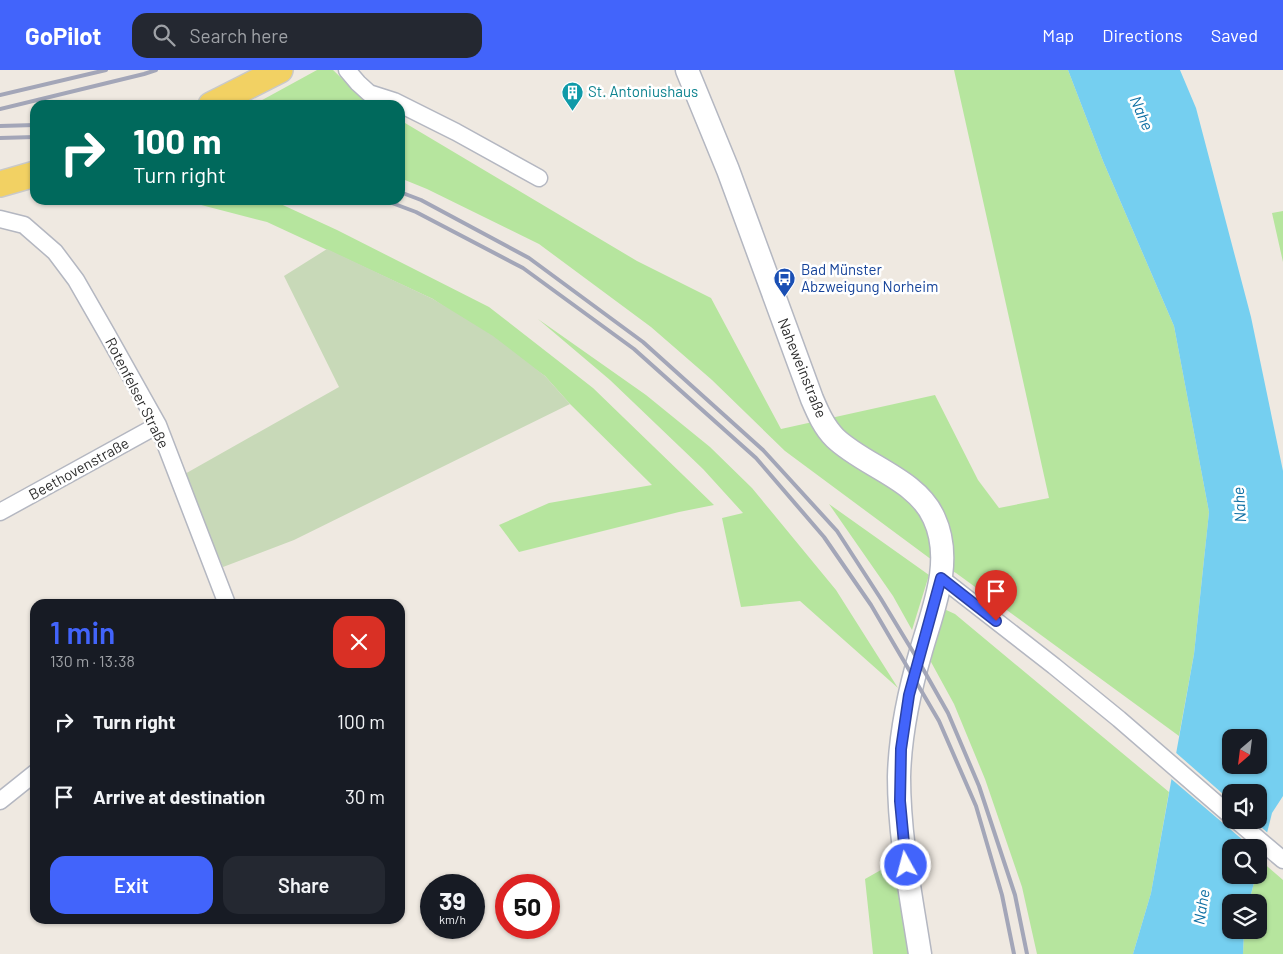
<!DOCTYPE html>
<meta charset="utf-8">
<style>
:root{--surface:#171b24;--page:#242831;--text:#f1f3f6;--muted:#9ea1a6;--accent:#4264fb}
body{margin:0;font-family:Barlow,sans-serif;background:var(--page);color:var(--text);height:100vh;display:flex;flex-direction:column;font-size:19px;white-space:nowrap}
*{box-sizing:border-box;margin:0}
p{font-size:16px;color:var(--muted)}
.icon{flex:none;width:28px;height:28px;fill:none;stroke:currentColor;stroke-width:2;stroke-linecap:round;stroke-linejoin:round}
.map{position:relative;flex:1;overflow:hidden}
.side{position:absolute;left:30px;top:529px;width:375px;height:325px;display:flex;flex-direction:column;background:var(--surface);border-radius:15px;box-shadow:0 1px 4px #0004}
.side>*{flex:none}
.guide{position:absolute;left:30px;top:30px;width:375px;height:105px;border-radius:15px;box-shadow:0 1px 4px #0004;background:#00695c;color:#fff;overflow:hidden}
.needle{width:32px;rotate:208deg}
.tools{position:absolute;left:1222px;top:659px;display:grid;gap:10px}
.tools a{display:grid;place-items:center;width:45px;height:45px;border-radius:10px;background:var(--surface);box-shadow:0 1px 4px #0004;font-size:25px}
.speed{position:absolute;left:420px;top:804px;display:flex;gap:10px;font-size:25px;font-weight:700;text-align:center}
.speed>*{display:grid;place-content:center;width:65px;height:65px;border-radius:50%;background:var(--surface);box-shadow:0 1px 4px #0004;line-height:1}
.speed small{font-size:12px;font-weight:400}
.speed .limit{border:8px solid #d22;background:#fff;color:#111}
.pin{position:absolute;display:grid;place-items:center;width:42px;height:42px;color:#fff;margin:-51px -21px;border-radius:50% 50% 50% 0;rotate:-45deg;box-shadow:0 0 5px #0007}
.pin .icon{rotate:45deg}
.me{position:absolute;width:55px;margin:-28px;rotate:353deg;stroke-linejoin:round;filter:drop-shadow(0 0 4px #0008)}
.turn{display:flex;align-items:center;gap:18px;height:105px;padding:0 20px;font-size:22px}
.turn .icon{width:65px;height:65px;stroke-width:2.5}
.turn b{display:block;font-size:35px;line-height:42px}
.round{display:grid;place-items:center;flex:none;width:52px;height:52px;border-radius:15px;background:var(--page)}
.headline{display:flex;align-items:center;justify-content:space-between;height:85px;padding:0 20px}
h1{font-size:30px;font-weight:600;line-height:38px;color:var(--accent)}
.primary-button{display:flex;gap:10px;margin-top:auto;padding:10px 20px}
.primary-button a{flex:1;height:58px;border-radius:15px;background:var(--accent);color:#fff;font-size:20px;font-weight:600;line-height:58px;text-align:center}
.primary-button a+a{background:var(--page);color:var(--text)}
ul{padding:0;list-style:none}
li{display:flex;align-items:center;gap:15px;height:75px;padding:0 20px}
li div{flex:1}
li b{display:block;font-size:19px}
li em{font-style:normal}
header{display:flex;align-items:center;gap:30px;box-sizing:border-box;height:70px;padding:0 25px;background:var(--accent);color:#fff}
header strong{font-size:24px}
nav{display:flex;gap:28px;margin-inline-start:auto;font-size:18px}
.search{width:350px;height:45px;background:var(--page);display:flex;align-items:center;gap:12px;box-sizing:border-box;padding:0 18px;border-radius:15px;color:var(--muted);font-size:19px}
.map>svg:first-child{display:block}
</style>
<header>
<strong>GoPilot</strong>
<div class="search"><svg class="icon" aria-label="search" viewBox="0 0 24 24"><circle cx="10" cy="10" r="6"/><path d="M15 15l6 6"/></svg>Search here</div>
<nav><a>Map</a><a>Directions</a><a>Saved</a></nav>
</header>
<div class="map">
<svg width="1283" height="884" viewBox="0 0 1283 884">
<rect width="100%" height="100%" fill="#efe9e1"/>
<!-- green -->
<path fill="#b6e59e" d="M317,0H333L358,24L376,35H253Z
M954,0H1068L1103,91L1174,256L1209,442L1194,584L1179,666L956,503L932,490L785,381L712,310L651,257L539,174L427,119L400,108V50L637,191L711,228L781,359L935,325L978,410L999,438L1049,428Z
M182,130H272L337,160L489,237L593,318L714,435L679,442L519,482L499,455L549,433L652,415L570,334L545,306L433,229L267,152Z
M1283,141V192L1272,143Z
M538,249L646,325L710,377L752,418L836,520L898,618L800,531L741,537L722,448L743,443L703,399L610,310Z
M829,434L929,505L912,560L893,526Z
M944,539L955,544L1169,722L1151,823L1133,884H1037L1022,817L985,709L954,634L931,592L935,560Z
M1260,790L1283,810V884H1243L1244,860H1259V832H1249L1256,805H1259Z
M895,792L910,884H873L865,809Z"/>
<!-- cemetery -->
<path fill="#c8d9b8" d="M327,179L433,229L493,266L545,306L570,334L294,470L223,497L183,405L339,317L284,206Z"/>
<!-- water -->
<path fill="#75cff0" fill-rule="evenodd" d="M1068,0H1180L1196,38L1251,247L1283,401V726L1272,743L1259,795V778H1231V805H1256L1249,832H1231V860H1244L1243,884H1133L1151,823L1194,584L1209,442L1174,256L1103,91ZM1231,668H1259V695H1231ZM1231,722H1259V750H1231Z"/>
<!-- pier -->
<path fill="#efe9e1" d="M1174,681L1231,731V750H1253L1269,764L1263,788L1259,785V778L1251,777L1169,707Z"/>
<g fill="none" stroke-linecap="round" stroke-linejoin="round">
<defs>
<path id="street" d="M347,0L358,13L369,23L394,31L456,62L539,108
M0,149L24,155L55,182L76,210L107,264L158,355L227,534
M0,442L158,355
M941,508L1054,596L1119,649L1231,746
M0,731L35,703
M1236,750L1283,790"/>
<path id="secondary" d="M687,0L728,100L812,329C818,343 824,357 835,368C864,396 917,409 934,448C954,491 933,539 921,581C909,622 900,664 899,707C899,766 911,826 920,884"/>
<path id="primary" d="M211,35L280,0
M0,114L35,104"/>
</defs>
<!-- street casing -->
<use href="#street" stroke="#b4b7c1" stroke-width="19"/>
<!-- secondary casing -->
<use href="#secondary" stroke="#b4b7c1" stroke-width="25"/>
<!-- primary casing -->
<use href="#primary" stroke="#c9c9c9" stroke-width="28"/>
<!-- street -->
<use href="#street" stroke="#fff" stroke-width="16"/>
<!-- secondary -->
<use href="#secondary" stroke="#fff" stroke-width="22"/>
<!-- primary -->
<use href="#primary" stroke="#f2d163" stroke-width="25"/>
<!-- rail -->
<path stroke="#a3a6b8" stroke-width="4" d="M0,25L106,0
M0,39L144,4L156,0
M0,56L35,55
M0,68L35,67
M400,122L421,130L529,188L643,272L763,380L837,461L881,529L918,590L948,643L979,716L1015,825L1027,884
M384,130L416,142L523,198L634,279L756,388L824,467L871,535L939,651L976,736L1002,825L1014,884"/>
</g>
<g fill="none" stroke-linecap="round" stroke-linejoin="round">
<defs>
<path id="route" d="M906,795L900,731L901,679L909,625L941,508L996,551"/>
</defs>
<!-- route casing -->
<use href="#route" stroke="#2b41a3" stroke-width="12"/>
<!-- route -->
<use href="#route" stroke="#4264fb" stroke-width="9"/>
</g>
<!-- icons -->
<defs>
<symbol id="building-pin" viewBox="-11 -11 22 30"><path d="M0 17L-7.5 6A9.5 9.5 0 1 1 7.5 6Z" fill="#0f9aa8" stroke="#fff"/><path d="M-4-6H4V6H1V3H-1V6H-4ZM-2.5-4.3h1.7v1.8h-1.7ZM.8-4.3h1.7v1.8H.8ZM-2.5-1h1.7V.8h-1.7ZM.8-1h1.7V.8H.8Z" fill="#fff"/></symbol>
<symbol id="bus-pin" viewBox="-11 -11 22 30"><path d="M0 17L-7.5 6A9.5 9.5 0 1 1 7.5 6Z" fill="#1a4fb4" stroke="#fff"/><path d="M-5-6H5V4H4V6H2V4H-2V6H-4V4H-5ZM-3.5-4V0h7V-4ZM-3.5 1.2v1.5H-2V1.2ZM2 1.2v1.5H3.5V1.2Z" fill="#fff"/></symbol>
</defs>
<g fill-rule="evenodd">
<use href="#building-pin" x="560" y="10" width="25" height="34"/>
<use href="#bus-pin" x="772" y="196" width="25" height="34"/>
</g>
<g text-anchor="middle" stroke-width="5" stroke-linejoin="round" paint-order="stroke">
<!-- culture labels -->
<g font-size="15" fill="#0d838f" stroke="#fff" text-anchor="start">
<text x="588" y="27">St. Antoniushaus</text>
</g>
<!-- transit labels -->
<g font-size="15" fill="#164399" stroke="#fff" text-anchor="start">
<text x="801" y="205">Bad Münster<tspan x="801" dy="17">Abzweigung Norheim</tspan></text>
</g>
<!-- street labels -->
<g font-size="15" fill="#2e2e2e" stroke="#fff">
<text transform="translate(802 298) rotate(68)" y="5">Naheweinstraße</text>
<text transform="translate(137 323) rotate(63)" y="5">Rotenfelser Straße</text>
<text transform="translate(79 399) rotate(-29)" y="5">Beethovenstraße</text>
</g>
<!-- water labels -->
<g font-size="16" font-style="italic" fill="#0d6fa3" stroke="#fff">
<text transform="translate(1142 43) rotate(67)" y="6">Nahe</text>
<text transform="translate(1239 435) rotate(-94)" y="6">Nahe</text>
<text transform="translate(1201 837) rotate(-81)" y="6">Nahe</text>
</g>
</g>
</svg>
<div class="tools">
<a><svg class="needle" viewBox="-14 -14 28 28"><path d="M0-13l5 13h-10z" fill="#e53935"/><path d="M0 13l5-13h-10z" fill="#9ea1a6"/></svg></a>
<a><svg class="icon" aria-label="sound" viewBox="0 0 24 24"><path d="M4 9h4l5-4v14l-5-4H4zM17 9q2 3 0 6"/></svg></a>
<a><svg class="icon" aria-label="search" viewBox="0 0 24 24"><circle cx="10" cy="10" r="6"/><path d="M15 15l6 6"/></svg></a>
<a><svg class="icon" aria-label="layers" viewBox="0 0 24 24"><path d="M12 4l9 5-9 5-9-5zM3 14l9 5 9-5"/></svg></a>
</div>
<div class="speed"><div>39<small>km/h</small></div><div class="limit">50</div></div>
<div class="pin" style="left:996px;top:551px;background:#d93025"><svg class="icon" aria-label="arrive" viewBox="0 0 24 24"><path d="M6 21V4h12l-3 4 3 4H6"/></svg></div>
<svg class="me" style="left:906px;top:795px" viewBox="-20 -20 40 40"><circle r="17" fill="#4264fb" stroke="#fff" stroke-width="3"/><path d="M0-11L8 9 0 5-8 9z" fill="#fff"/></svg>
<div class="guide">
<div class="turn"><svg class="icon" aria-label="right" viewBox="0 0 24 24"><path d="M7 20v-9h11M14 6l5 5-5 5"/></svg><div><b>100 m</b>Turn right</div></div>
</div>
<section class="side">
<div class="headline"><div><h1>1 min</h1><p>130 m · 13:38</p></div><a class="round" style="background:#d93025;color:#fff"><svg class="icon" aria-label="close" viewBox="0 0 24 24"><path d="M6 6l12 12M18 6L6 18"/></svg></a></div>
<ul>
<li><svg class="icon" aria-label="right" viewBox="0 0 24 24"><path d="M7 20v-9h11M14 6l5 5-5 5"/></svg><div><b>Turn right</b></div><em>100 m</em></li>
<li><svg class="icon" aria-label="arrive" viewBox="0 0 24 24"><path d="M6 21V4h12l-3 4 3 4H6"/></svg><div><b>Arrive at destination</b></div><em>30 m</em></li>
</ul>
<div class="primary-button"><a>Exit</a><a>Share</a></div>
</section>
</div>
